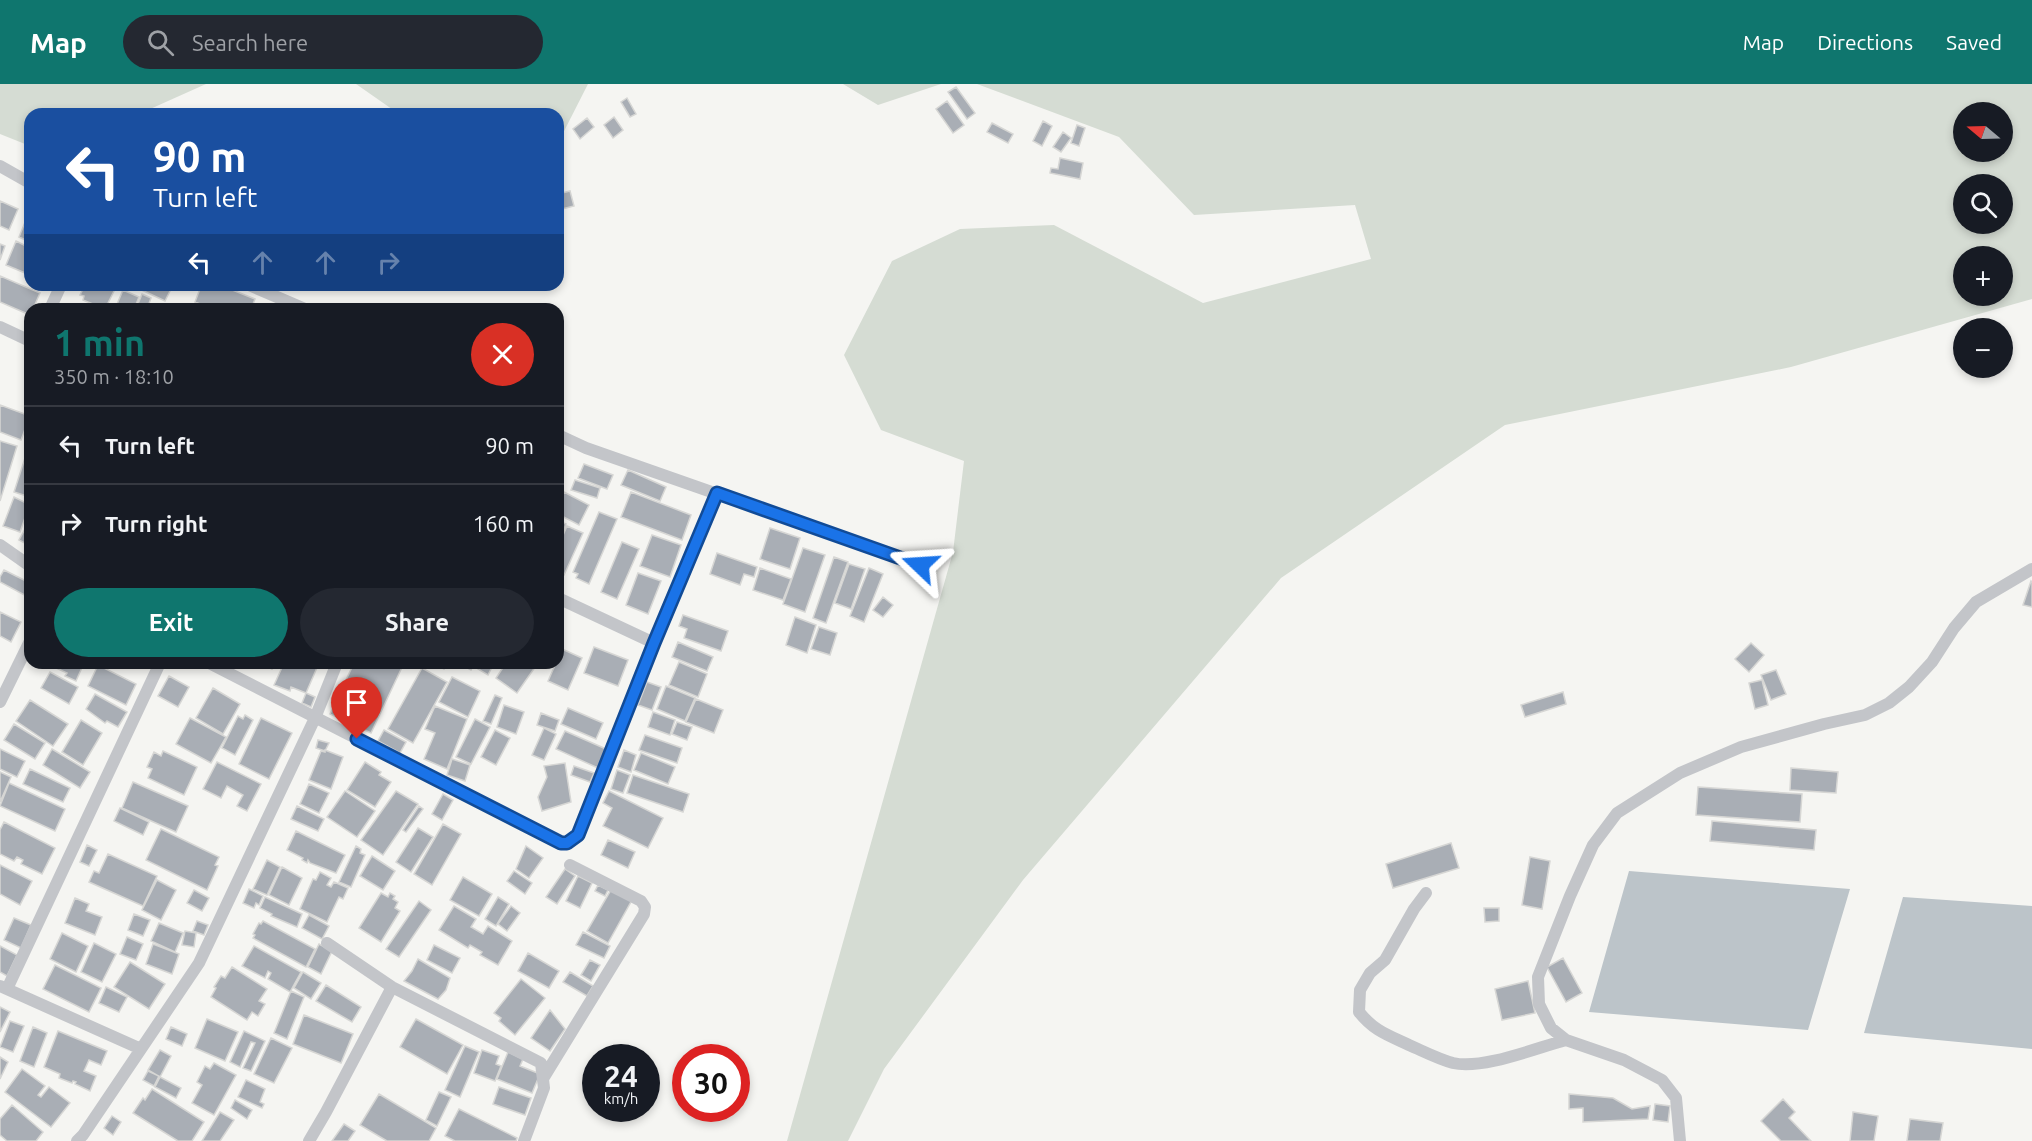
<!DOCTYPE html>
<meta charset="utf-8">
<style>
:root{--surface:#171b24;--page:#242831;--text:#f1f3f6;--muted:#9ea1a6;--line:#363941;--accent:#0f766e}
body{margin:0;font-family:Ubuntu,sans-serif;background:var(--page);color:var(--text);height:100vh;display:flex;flex-direction:column;font-size:22px;white-space:nowrap}
*{box-sizing:border-box;margin:0}
p{font-size:20px;color:var(--muted)}
.icon{flex:none;width:33px;height:33px;fill:none;stroke:currentColor;stroke-width:2;stroke-linecap:round;stroke-linejoin:round}
.map{position:relative;flex:1;overflow:hidden}
.panel{position:absolute;left:24px;top:219px;width:540px;height:366px;display:flex;flex-direction:column;background:var(--surface);border-radius:18px;box-shadow:0 3px 9px #0003}
.panel>*{flex:none}
.guide{position:absolute;left:24px;top:24px;width:540px;height:183px;border-radius:18px;box-shadow:0 3px 9px #0003;background:#1a4fa0;color:#fff;overflow:hidden}
.needle{width:39px;rotate:289deg}
.buttons{position:absolute;left:1953px;top:18px;display:grid;gap:12px}
.buttons a{display:grid;place-items:center;width:60px;height:60px;border-radius:50%;background:var(--surface);box-shadow:0 3px 9px #0003;font-size:30px}
.speed{position:absolute;left:582px;top:960px;display:flex;gap:12px;font-size:30px;font-weight:700;text-align:center}
.speed>*{display:grid;place-content:center;width:78px;height:78px;border-radius:50%;background:var(--surface);box-shadow:0 3px 9px #0003;line-height:1}
.speed small{font-size:15px;font-weight:400}
.speed .limit{border:9px solid #d22;background:#fff;color:#111}
.pin{position:absolute;display:grid;place-items:center;width:51px;height:51px;color:#fff;margin:-62px -26px;border-radius:50% 50% 50% 0;rotate:-45deg;box-shadow:0 0 6px #0007}
.pin .icon{rotate:45deg}
.me{position:absolute;width:66px;margin:-33px;rotate:290deg;stroke-linejoin:round;filter:drop-shadow(0 0 4px #0008)}
.turn{display:flex;align-items:center;gap:21px;height:126px;padding:0 30px;font-size:27px}
.turn .icon{width:78px;height:78px;stroke-width:2.5}
.turn b{display:block;font-size:42px;line-height:51px}
.lanes{display:flex;align-items:center;height:57px;padding:0 30px;background:#0003;justify-content:center;gap:30px;direction:ltr}
.lanes .off{opacity:.35}
.round{display:grid;place-items:center;flex:none;width:63px;height:63px;border-radius:32px;background:var(--page)}
.headline{display:flex;align-items:center;justify-content:space-between;height:102px;padding:0 30px}
h1{font-size:36px;font-weight:600;line-height:45px;color:var(--accent)}
.button{display:flex;gap:12px;margin-top:auto;padding:12px 30px}
.button a{flex:1;height:69px;border-radius:36px;background:var(--accent);color:#fff;font-size:24px;font-weight:600;line-height:69px;text-align:center}
.button a+a{background:var(--page);color:var(--text)}
ul{padding:0;list-style:none}
li{display:flex;align-items:center;gap:18px;height:78px;padding:0 30px;border-top:2px solid var(--line)}
li div{flex:1}
li b{display:block;font-size:22px}
li em{font-style:normal}
header{display:flex;align-items:center;gap:36px;box-sizing:border-box;height:84px;padding:0 30px;background:var(--accent);color:#fff}
header strong{font-size:28px}
nav{display:flex;gap:33px;margin-inline-start:auto;font-size:21px}
.search{width:420px;height:54px;background:var(--page);display:flex;align-items:center;gap:15px;box-sizing:border-box;padding:0 21px;border-radius:33px;color:var(--muted);font-size:22px}
.map>svg:first-child{display:block}
</style>
<header>
<strong>Map</strong>
<div class="search"><svg class="icon" aria-label="search" viewBox="0 0 24 24"><circle cx="10" cy="10" r="6"/><path d="M15 15l6 6"/></svg>Search here</div>
<nav><a>Map</a><a>Directions</a><a>Saved</a></nav>
</header>
<div class="map">
<svg width="2032" height="1057" viewBox="0 0 2032 1057">
<rect width="100%" height="100%" fill="#f5f5f2"/>
<!-- green -->
<path fill="#d5dcd3" fill-rule="evenodd" d="M0,0H206L139,30H30V62L0,50Z
M356,0H588L558,59V30H399Z
M843,0H941L878,21Z
M977,0H2032V215L1791,283L1505,341L1281,494L1023,796L884,985L848,1057H787L953,468L964,377L881,346L844,271L892,177L960,145L1054,141L1203,219L1371,175L1355,121L1194,131L1119,53ZM1964,28H2002V68H1964ZM1964,100H2002V140H1964ZM1964,172H2002V212H1964Z"/>
<!-- water -->
<path fill="#bcc4c9" d="M1629,787L1850,805L1808,946L1589,928Z
M1903,813L2032,822V965L1864,949Z"/>
<!-- building -->
<path fill="#a9aeb5" stroke="#d6d6d4" stroke-width="1.5" d="M956,3L975,29L967,35L948,8Z
M627,14L636,30L630,33L621,18Z
M947,17L964,41L953,49L936,25Z
M614,33L623,46L613,54L604,41Z
M587,34L594,43L580,55L573,45Z
M1043,37L1052,42L1042,62L1033,57Z
M992,39L1013,50L1008,59L987,48Z
M1077,41L1085,44L1079,62L1071,59Z
M1063,48L1071,54L1061,68L1053,63Z
M1060,74L1083,79L1080,95L1050,89L1051,84L1058,85Z
M570,107L574,122L558,126V110Z
M0,117L18,125L9,146L0,142Z
M30,126V158L19,153Z
M16,157L30,164V191L6,181Z
M0,160L5,162L0,176Z
M0,192L40,209L33,225H30V231L0,218Z
M85,201H117L105,225L83,216L84,212L80,211Z
M131,201H173L165,217Z
M206,201H220L255,215L251,225H192L194,220L199,222L200,220L195,218L201,202L205,204Z
M123,206L139,213L134,225H115Z
M142,210L151,214L147,225H136Z
M0,321L30,332L21,356L0,348Z
M0,357L17,362L0,417Z
M26,371L30,372V413L14,408Z
M584,380L613,391L607,405L578,394Z
M628,386L666,403L660,417L621,401Z
M575,396L600,404L597,414L571,406Z
M564,408L589,421L579,441L560,431L558,432V418Z
M631,408L691,431L682,456L621,433Z
M14,413L26,419V417L30,418V432L26,431L20,448L3,442Z
M599,428L617,435L589,500L576,494L578,490L573,488Z
M30,436V462L19,456Z
M558,437L566,440L558,460Z
M567,442L583,449L564,491L558,488V463Z
M770,444L800,454L790,485L760,475Z
M652,451L681,461L670,493L640,482Z
M622,458L639,465L617,515L601,508Z
M803,464L825,471L805,528L783,520Z
M717,469L757,483L754,493L744,490L740,501L710,490Z
M834,473L848,478L826,539L813,534Z
M849,480L865,485L851,525L835,519Z
M760,484L791,495L783,516L753,506Z
M869,484L883,490L864,538L850,532Z
M4,486L26,497L25,500L30,503V514L0,498V493Z
M638,489L661,497L648,530L626,521Z
M2031,497L2032,498V523L2023,521Z
M883,513L893,521L883,533L873,526Z
M0,528L21,538L11,558L0,552Z
M683,531L728,547L721,567L684,554L687,545L679,542Z
M795,533L816,541L807,569L786,561Z
M819,543L837,549L830,571L811,565Z
M678,558L713,573L707,587L672,573Z
M1751,559L1764,571L1749,588L1735,575Z
M594,563L628,576L618,602L584,589Z
M562,565L582,574L568,606L548,597L556,579H558Z
M679,578L707,590L698,613L669,601Z
M53,579H84L76,597L65,592L67,589L52,582Z
M259,579H275L272,585Z
M284,579H319L306,609L291,603L290,607L274,601Z
M354,579H404L371,649L330,630Z
M434,579H448L444,585Z
M458,579H474L471,586Z
M481,579H494L488,591L478,585Z
M506,579H538L517,609L496,594Z
M98,581L136,600L126,621L88,602Z
M422,584L447,598L413,659L388,645Z
M1776,586L1786,610L1771,616L1761,591Z
M50,588L78,603L69,620L41,604Z
M169,592L189,603L178,623L158,612Z
M452,593L480,607L468,633L439,618Z
M1762,596L1768,621L1755,625L1749,599Z
M647,598L661,603L652,626L638,621Z
M666,602L695,614L685,637L657,625Z
M213,604L240,620L223,650L196,634Z
M1563,608L1566,620L1525,633L1521,621Z
M306,609L315,613L311,623L302,619Z
M95,610L127,628L118,643L107,637L105,639L86,625Z
M495,611L502,614L491,640L483,637Z
M696,615L723,626L714,649L686,638Z
M30,616L68,640L53,662L16,637Z
M504,621L524,628L516,650L497,643Z
M435,622L467,635L447,685L424,675L435,649L425,645Z
M568,624L603,639L596,655L561,640Z
M653,628L675,636L670,651L648,643Z
M541,629L559,636L555,647L537,641Z
M245,631L253,636L235,671L222,664L238,632L243,635Z
M190,634L226,653L211,679L176,660Z
M261,634L292,649L269,695L239,680Z
M475,635L490,643L471,680L456,673Z
M81,636L102,649L83,681L62,668Z
M677,638L692,643L687,656L672,650Z
M14,640L45,659L35,675L4,656Z
M544,644L556,650L544,676L532,671Z
M384,646L406,658L400,669L378,657Z
M495,646L510,654L496,681L481,673Z
M565,647L606,665L598,684L556,665Z
M645,651L682,664L677,679L639,666Z
M318,656L329,659L325,667L316,664Z
M0,665L25,677L17,693L0,685Z
M52,665L90,688L80,704L43,681Z
M325,666L343,673L331,705L309,696L321,667L325,668Z
M624,666L636,671L631,688L618,683Z
M163,667L197,683L184,711L148,694L152,685L147,683L154,668L161,672Z
M641,669L675,683L668,700L634,686Z
M452,675L470,681L465,697L447,691Z
M217,678L261,700L247,727L237,722L243,711L227,702L221,714L203,705Z
M365,678L381,688L379,691L391,698L375,723L347,706Z
M565,679L571,718L542,727L538,713L547,693L544,682Z
M574,682L594,689L590,698L571,691Z
M1791,684L1838,688L1836,709L1790,706Z
M30,685L70,704L63,718L23,700Z
M617,686L630,691L623,709L611,705Z
M0,688L11,693L0,718Z
M633,691L689,710L683,728L627,709Z
M133,698L188,722L176,748L122,724Z
M9,699L65,725L55,747L0,722Z
M309,700L329,709L319,729L300,720Z
M1698,703L1802,710L1800,738L1696,731Z
M345,707L375,727L357,753L327,733Z
M396,707L418,720L383,771L361,756Z
M609,707L663,734L648,764L603,742L612,724L603,719Z
M443,710L453,716L442,736L432,730Z
M297,722L324,735L318,747L291,735Z
M419,722L423,725L406,748L403,746Z
M120,724L149,738L143,751L114,737Z
M1712,737L1816,746L1814,766L1710,757Z
M4,738L55,764L42,790L21,780L23,776L17,773L14,777L0,770V746Z
M443,740L461,750L432,801L414,790Z
M418,744L433,753L411,788L396,778Z
M161,745L219,773L215,781L218,782L207,806L146,776Z
M296,747L345,771L336,789L310,779L308,776L307,779L302,776L303,774L287,766Z
M608,756L635,768L628,784L601,771Z
M1451,759L1459,784L1393,804L1386,780Z
M87,761L97,766L89,782L80,778Z
M356,762L361,765L360,769L365,771L351,803L339,798Z
M526,762L543,774L529,794L516,785Z
M108,770L157,792L143,822L89,798L94,787L99,789Z
M372,772L395,787L383,806L360,792Z
M1530,773L1550,777L1542,825L1522,821Z
M267,776L280,783L267,811L253,805Z
M0,781L32,797L20,821L0,810Z
M282,783L302,794L289,821L269,811Z
M565,785L575,792L557,820L546,813Z
M514,787L532,799L525,810L507,797Z
M320,788L331,794L327,801L331,803L334,798L348,804L343,815L339,813L327,838L300,825L313,795L316,796Z
M578,792L592,799L580,824L566,817Z
M463,793L492,810L479,832L450,816Z
M157,796L176,806L161,836L142,826Z
M598,801L608,806L605,812L595,807Z
M612,804L632,816L608,859L587,847Z
M249,805L263,812L259,821L256,819L254,824L243,819Z
M194,806L209,814L202,827L187,819Z
M381,809L388,813L390,809L395,812L393,815L398,818L395,824L400,827L381,858L359,844Z
M265,813L302,830L297,843L271,832L272,830L260,824Z
M498,813L509,820L496,842L485,835Z
M75,814L89,820L86,827L102,833L95,851L65,839Z
M419,817L431,826L399,873L386,865Z
M454,822L476,835L471,843L483,850L488,842L512,857L498,881L480,871L482,868L470,861L468,864L439,846Z
M511,822L520,829L507,847L498,840Z
M1484,824H1499V837L1485,838Z
M134,830L150,836L143,852L128,846Z
M309,831L329,842L322,855L302,844Z
M14,834L31,841L21,864L4,856Z
M197,837L208,841L204,851L193,847Z
M263,837L315,865L306,883L253,854L255,851L253,850L259,839L261,840Z
M159,839L183,849L175,868L151,857Z
M185,847L196,849L194,863L182,861Z
M583,848L610,862L604,874L576,861Z
M62,849L88,862L76,888L50,875Z
M127,853L143,860L136,876L120,870Z
M94,859L116,870L102,898L81,888Z
M153,860L179,870L172,890L146,880Z
M319,860L332,867L321,890L308,883Z
M434,861L460,874L452,889L427,876Z
M0,862L17,871L7,892L0,888Z
M254,862L301,888L290,908L268,895L271,889L268,887L265,894L242,882Z
M528,869L559,887L549,904L518,887Z
M1563,874L1582,909L1566,918L1547,883Z
M418,875L450,894L446,906L438,915L404,897L412,887Z
M590,876L600,881L591,897L581,891Z
M130,878L165,900L149,925L114,903Z
M55,881L101,904L89,928L43,905Z
M232,883L267,905L259,917L265,920L258,932L252,928L247,936L211,913L216,904L214,903L221,892L225,894Z
M303,888L321,899L311,915L294,904Z
M570,888L593,902L587,912L563,898Z
M521,895L545,914L515,951L499,937L501,934L494,929Z
M1528,897L1535,929L1502,936L1495,905Z
M326,901L361,923L352,938L316,917Z
M106,903L127,913L119,928L99,919Z
M291,907L304,913L287,955L274,949Z
M0,923L10,928L0,948Z
M550,926L565,945L550,967L531,954Z
M304,931L353,950L341,979L293,960Z
M207,935L238,948L225,977L195,964Z
M416,935L463,961L447,990L400,963Z
M10,937L24,942L13,968L0,963Z
M33,943L47,949L34,983L20,977Z
M171,943L187,950L182,962L166,955Z
M58,947L107,967L101,981L89,976L84,987L96,992L90,1007L75,1000L76,998L73,997L72,999L59,994L60,990L44,983Z
M244,947L265,957L251,987L243,984L255,959L251,958L240,983L230,978Z
M271,954L292,964L274,999L254,990Z
M465,962L479,968L460,1013L445,1006Z
M160,966L171,972L160,993L148,986Z
M482,966L499,972L496,980L501,982L495,997L474,989Z
M508,968L523,975L520,982L540,990L532,1009L497,995Z
M0,973L8,978L0,995Z
M214,979L236,991L214,1031L192,1019L202,1001L197,998L205,982L210,985Z
M22,985L45,1002L38,1011L41,1013L49,1003L70,1019L51,1043L5,1008Z
M148,987L159,992L154,1002L143,996Z
M160,993L181,1004L176,1014L155,1003Z
M246,996L265,1005L260,1018L264,1020L262,1024L238,1013Z
M499,1003L531,1014L525,1031L493,1020Z
M152,1005L204,1038L192,1057H178L133,1029L143,1014L145,1016Z
M439,1008L451,1013L437,1042L426,1036Z
M379,1010L436,1044L429,1057H387L360,1041Z
M1569,1010L1613,1014L1632,1025L1650,1022L1648,1035L1583,1038V1024L1569,1025Z
M1783,1015L1795,1028L1789,1034L1811,1057H1781L1761,1037Z
M235,1016L252,1026L247,1035L231,1024Z
M1655,1020L1670,1022L1668,1038L1653,1036Z
M12,1021L43,1048L36,1057H7L0,1051V1035Z
M459,1025L517,1054L516,1057H455L445,1052Z
M220,1028L234,1036L220,1057H202Z
M1853,1028L1878,1032L1874,1057H1850Z
M112,1032L121,1038L113,1051L104,1044Z
M1910,1035L1943,1039L1940,1057H1907Z
M344,1040L355,1047L348,1057H332Z"/>
<g fill="none" stroke-linecap="round" stroke-linejoin="round">
<!-- street -->
<path stroke="#c3c5c9" stroke-width="12" d="M0,82L30,99
M249,201L305,225
M50,225L61,201
M0,243L30,257
M558,351L586,364L920,481
M0,461L30,482
M558,514L654,559
M209,579L561,759L573,756L578,751L654,559L718,409
M0,618L30,557
M1426,809L1414,825L1385,876L1370,889L1360,906L1359,928C1374,947 1388,951 1409,961C1423,967 1438,975 1453,979C1482,986 1536,964 1566,956
M327,859L392,903L541,979L544,1004L524,1057
M0,902L141,965
M7,905L160,579
M544,993L644,830L645,823L641,817L570,781
M77,1057L83,1051L199,879L315,634L337,579
M309,1057L326,1028L392,903
M1680,1057L1676,1014L1662,996L1624,976L1566,956L1551,944L1539,920L1538,893L1570,812L1593,761L1617,729L1680,689L1741,663L1824,640L1865,631L1889,619L1909,603L1932,578L1954,544L1976,518L2032,485"/>
</g>
<g fill="none" stroke-linecap="round" stroke-linejoin="round">
<defs>
<path id="route" d="M357,655L561,759H567L578,751L654,559L717,409L920,481"/>
</defs>
<!-- route casing -->
<use href="#route" stroke="#114b97" stroke-width="15"/>
<!-- route -->
<use href="#route" stroke="#1a73e8" stroke-width="10"/>
</g>
</svg>
<div class="buttons">
<a><svg class="needle" viewBox="-14 -14 28 28"><path d="M0-13l5 13h-10z" fill="#e53935"/><path d="M0 13l5-13h-10z" fill="#9ea1a6"/></svg></a>
<a><svg class="icon" aria-label="search" viewBox="0 0 24 24"><circle cx="10" cy="10" r="6"/><path d="M15 15l6 6"/></svg></a>
<a>+</a>
<a>−</a>
</div>
<div class="speed"><div>24<small>km/h</small></div><div class="limit">30</div></div>
<div class="pin" style="left:357px;top:655px;background:#d93025"><svg class="icon" aria-label="arrive" viewBox="0 0 24 24"><path d="M6 21V4h12l-3 4 3 4H6"/></svg></div>
<svg class="me" style="left:920px;top:481px" viewBox="-20 -20 40 40"><path d="M0-17L14 15 0 8-14 15z" fill="#1a73e8" stroke="#fff" stroke-width="4"/></svg>
<div class="guide">
<div class="turn"><svg class="icon" aria-label="left" viewBox="0 0 24 24"><path d="M17 20v-9H6M10 6l-5 5 5 5"/></svg><div><b>90 m</b>Turn left</div></div>
<div class="lanes"><svg class="icon" aria-label="left" viewBox="0 0 24 24"><path d="M17 20v-9H6M10 6l-5 5 5 5"/></svg><svg class="icon off" aria-label="ahead" viewBox="0 0 24 24"><path d="M12 20V5M6 11l6-6 6 6"/></svg><svg class="icon off" aria-label="ahead" viewBox="0 0 24 24"><path d="M12 20V5M6 11l6-6 6 6"/></svg><svg class="icon off" aria-label="right" viewBox="0 0 24 24"><path d="M7 20v-9h11M14 6l5 5-5 5"/></svg></div>
</div>
<section class="panel">
<div class="headline"><div><h1>1 min</h1><p>350 m · 18:10</p></div><a class="round" style="background:#d93025;color:#fff"><svg class="icon" aria-label="close" viewBox="0 0 24 24"><path d="M6 6l12 12M18 6L6 18"/></svg></a></div>
<ul>
<li><svg class="icon" aria-label="left" viewBox="0 0 24 24"><path d="M17 20v-9H6M10 6l-5 5 5 5"/></svg><div><b>Turn left</b></div><em>90 m</em></li>
<li><svg class="icon" aria-label="right" viewBox="0 0 24 24"><path d="M7 20v-9h11M14 6l5 5-5 5"/></svg><div><b>Turn right</b></div><em>160 m</em></li>
</ul>
<div class="button"><a>Exit</a><a>Share</a></div>
</section>
</div>
